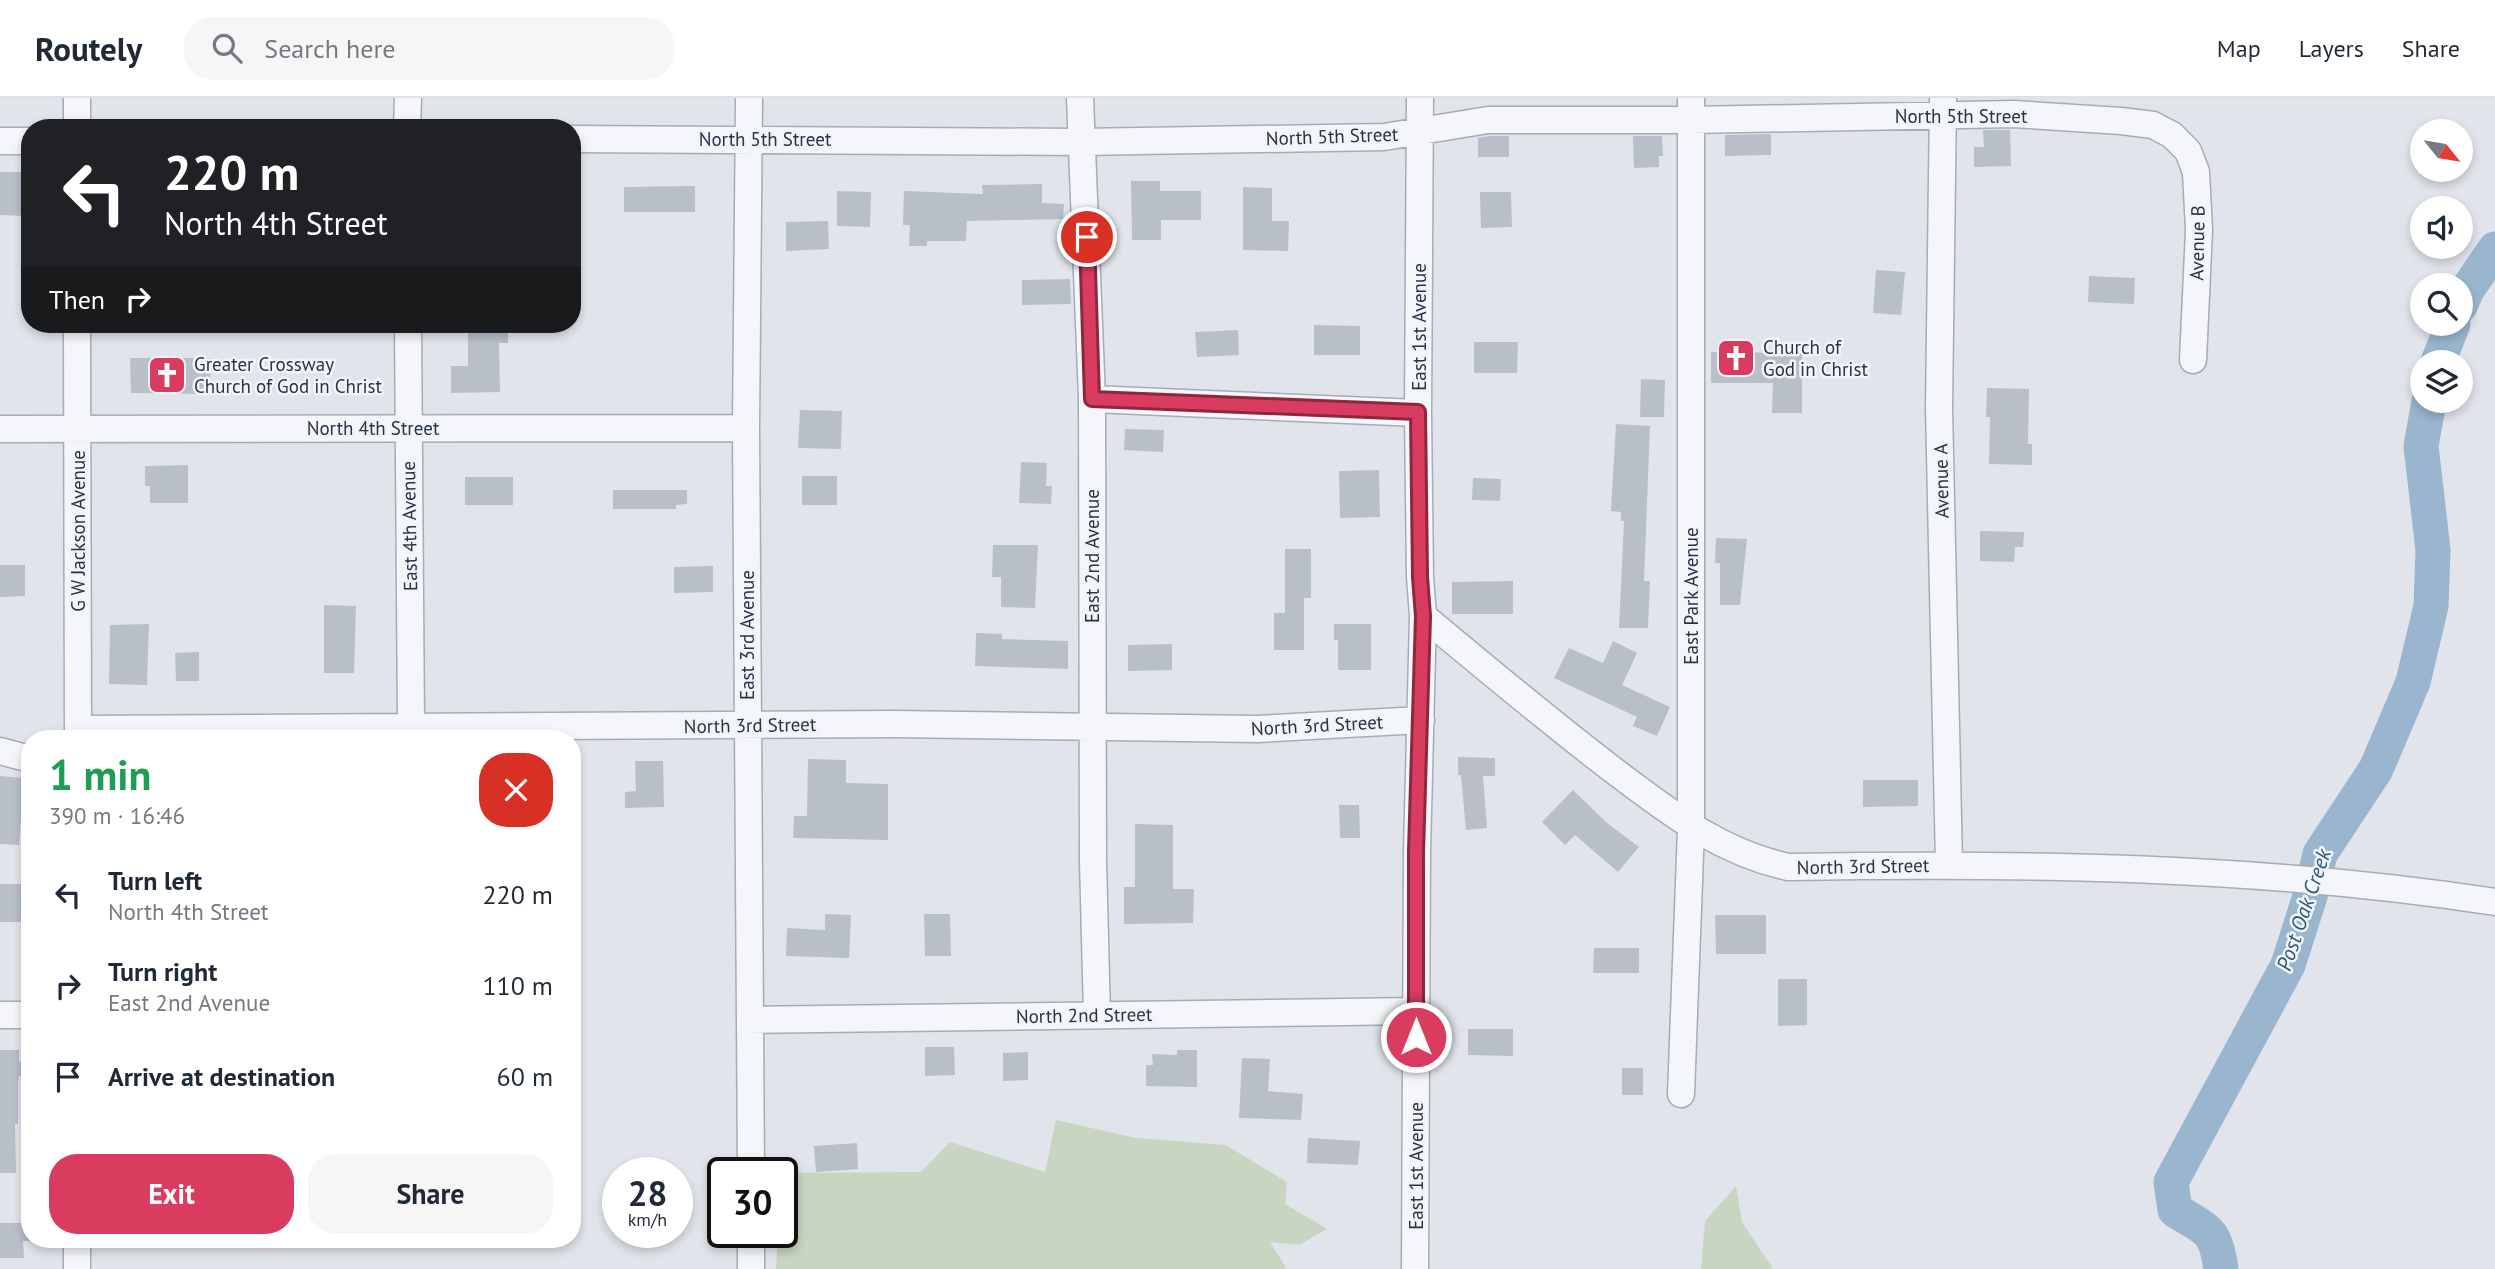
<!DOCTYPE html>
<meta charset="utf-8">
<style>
:root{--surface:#fff;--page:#f6f6f7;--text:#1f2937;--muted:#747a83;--line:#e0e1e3;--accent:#d93c5f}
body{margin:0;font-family:"PT Sans",sans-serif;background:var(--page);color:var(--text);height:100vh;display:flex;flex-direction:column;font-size:26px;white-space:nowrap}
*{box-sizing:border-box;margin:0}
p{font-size:23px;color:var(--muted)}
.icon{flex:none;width:38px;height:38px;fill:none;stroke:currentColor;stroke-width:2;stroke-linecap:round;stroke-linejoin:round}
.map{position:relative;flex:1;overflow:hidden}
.drawer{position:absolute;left:21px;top:632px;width:560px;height:518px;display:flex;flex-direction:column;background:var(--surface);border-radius:28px;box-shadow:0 4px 10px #0003}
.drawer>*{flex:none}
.banner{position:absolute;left:21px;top:21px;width:560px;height:214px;border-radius:28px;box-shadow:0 4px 10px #0003;background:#202124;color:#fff;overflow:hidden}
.needle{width:46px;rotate:120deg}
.buttons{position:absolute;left:2410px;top:21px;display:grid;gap:14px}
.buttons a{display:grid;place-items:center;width:63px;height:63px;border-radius:50%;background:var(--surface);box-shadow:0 4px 10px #0003;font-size:35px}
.speed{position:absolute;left:602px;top:1059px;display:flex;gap:14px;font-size:35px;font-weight:700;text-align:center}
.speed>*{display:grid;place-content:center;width:91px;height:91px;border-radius:50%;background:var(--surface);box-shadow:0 4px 10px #0003;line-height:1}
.speed small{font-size:18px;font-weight:400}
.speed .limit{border:4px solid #111;border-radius:10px;background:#fff;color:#111}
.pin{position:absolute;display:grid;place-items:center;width:60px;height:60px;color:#fff;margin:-30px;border:4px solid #fff;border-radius:50%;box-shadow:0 2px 7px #0007}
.me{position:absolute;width:77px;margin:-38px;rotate:0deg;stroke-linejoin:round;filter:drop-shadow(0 0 5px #0008)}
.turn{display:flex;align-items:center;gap:24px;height:147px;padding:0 28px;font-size:32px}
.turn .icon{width:91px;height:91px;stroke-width:2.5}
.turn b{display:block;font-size:49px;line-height:60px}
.then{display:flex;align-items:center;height:66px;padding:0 28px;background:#0003;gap:14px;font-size:26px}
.round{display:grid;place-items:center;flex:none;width:74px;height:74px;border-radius:28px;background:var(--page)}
.overview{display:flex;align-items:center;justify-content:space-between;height:119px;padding:0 28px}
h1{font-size:42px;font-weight:700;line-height:52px;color:#1e9e55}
.action{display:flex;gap:14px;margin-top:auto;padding:14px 28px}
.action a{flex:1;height:80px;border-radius:28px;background:var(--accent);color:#fff;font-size:28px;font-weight:700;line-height:80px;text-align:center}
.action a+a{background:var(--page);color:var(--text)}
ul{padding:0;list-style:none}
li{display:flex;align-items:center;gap:21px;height:91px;padding:0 28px}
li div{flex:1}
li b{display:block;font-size:26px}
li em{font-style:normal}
header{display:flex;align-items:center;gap:42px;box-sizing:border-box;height:98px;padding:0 35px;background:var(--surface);border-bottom:2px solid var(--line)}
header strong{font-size:33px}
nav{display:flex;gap:38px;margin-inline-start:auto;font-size:24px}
.search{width:490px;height:63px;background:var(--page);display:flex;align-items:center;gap:18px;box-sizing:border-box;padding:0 24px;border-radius:28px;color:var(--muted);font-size:26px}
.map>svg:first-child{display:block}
</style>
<header>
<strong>Routely</strong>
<div class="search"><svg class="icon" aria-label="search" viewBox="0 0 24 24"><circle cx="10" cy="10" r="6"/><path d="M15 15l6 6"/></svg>Search here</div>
<nav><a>Map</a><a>Layers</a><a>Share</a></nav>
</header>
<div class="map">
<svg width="2495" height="1171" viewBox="0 0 2495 1171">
<rect width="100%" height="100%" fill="#e1e5eb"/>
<!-- green -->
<path fill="#c8d5c1" d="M1056,1022L1136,1040L1226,1047L1287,1084L1285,1106L1327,1131L1299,1147L1270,1144L1287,1171H776L778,1134H782V1075L921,1074L950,1044L1045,1074Z
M1736,1088L1742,1124L1773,1171H1701L1705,1123Z"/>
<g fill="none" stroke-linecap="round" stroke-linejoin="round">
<!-- river -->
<path stroke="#99b6ce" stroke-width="35" d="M2460,208L2467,192L2495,151
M2438,264L2453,226
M2221,1171C2215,1129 2207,1133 2175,1112L2171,1084L2288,867L2310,798L2320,756L2376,671L2413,584L2431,508L2433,452L2421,348L2429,303"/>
</g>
<!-- building -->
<path fill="#b8bfc9" d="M1983,32H2010L2011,68L1974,69V49H1984Z
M1771,36V57L1725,58V37Z
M1489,38H1509V59H1478V40Z
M1633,38H1662L1663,58H1659V69L1634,70Z
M0,74H25V82H30V108H24V118L0,117Z
M1131,83H1160V93H1201V122H1161V142H1132Z
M1042,86V105L1064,106L1063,121L967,123L966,143H927V148H909L910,127H903L904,93L983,96L982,87Z
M695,88V114H624V89Z
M1243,89L1272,90V123H1289L1288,153L1243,152Z
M837,93L871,94L870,129L837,128Z
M1480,94H1511L1512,129L1481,130Z
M828,123L829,151L786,153V124Z
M1876,172L1905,174L1901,217L1873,215Z
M2089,178L2135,180L2134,206L2088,204Z
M1070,181L1071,206L1022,207V182Z
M468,226H508V245H499L500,294L451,295V268H468Z
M1314,227L1360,228V257H1314Z
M1238,232L1239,257L1197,259L1195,234Z
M1474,244H1518L1517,275H1474Z
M1711,254L1802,255V315H1772L1773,285H1711Z
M130,260H211L210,296L131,295Z
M1641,281L1665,282L1664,319H1640Z
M1987,290L2029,291L2028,346H2032V367L1989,366L1990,319H1986Z
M800,312L842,313L841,351L798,350Z
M1616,326L1650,328L1644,483H1650L1648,530H1619L1624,423H1621V414L1611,413Z
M1125,331L1164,332L1163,354L1124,352Z
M1021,364L1047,365L1046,388H1052L1051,406L1019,405Z
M188,367V405H150V388H145V368Z
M1379,372L1380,419L1340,420L1339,373Z
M802,378H837V407H802Z
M465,379H513V407H465Z
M1473,380L1501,381L1500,403L1472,402Z
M613,392H687V406L676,407V411H613Z
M1980,433L2024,434L2023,449H2015L2014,464L1980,463Z
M1716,440L1747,441L1740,507H1720V465H1715Z
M993,447H1038L1035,510L1001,509V479H992Z
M1285,451H1311V500H1304V552H1274V515H1285Z
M0,467H25V498L0,499Z
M713,468V494L674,495V469Z
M1513,483V516H1452V484Z
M324,507L356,508L354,575H324Z
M149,526L147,587L109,586L110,527Z
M1334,526H1371V572H1338V542H1334Z
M976,535L1002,536V541L1068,543V571L975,568Z
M1613,543L1637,555L1622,587L1670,609L1657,638L1633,628L1637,619L1554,580L1569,550L1603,565Z
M1172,546V572L1128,573V547Z
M199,554V583H176L175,555Z
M1458,659L1495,660V678H1483L1487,730L1466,732L1461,677H1458Z
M808,661L846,662V685L888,686V742L793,740L794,718H807Z
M635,663H663L664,709L625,710V694L636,693Z
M0,678L24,680L19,747L0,746Z
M1863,682H1918V708L1863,709Z
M1573,692L1607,725L1639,749L1618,774L1575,737L1565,747L1542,724Z
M1339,707H1359L1360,740H1340Z
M1135,726L1173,727V791H1194L1193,825L1124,826V789H1135Z
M0,786H30V824H0Z
M825,816L851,817L849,860L786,858L787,830L825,832Z
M924,816H950L951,858H925Z
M1715,817H1766V856H1716Z
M1594,850H1639V875H1593Z
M1778,881H1807V927L1778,928Z
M1468,931H1513V958L1468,957Z
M925,949H954L955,977L925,978Z
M0,952H19V963H22V978H19L18,985V1026H15L16,1075H0Z
M1177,952H1197V989L1146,988V967H1153L1152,956L1177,957Z
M1028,954V982L1003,983V955Z
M1242,960L1270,961L1268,993L1303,996L1301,1022L1239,1020Z
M1622,970H1643V997H1622Z
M1308,1040L1360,1043L1358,1067L1307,1065Z
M857,1045L858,1071L816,1074L814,1048Z
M0,1125H30V1143H23L24,1160H0Z"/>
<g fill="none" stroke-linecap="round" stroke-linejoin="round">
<defs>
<path id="minor" d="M77,0V30
M749,0L746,330L751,1074
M1080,0L1092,301L1093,763L1097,917
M1943,2L1939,310L1949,766
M407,30L408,0
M572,41L1081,44L1384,39L1488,22H1691L2014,16L2121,23L2153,27L2172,37L2188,53L2196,74L2199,132L2193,262
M0,43H30
M77,226L78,640
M408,226L411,630
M1092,301L1418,315
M0,331L746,330
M1423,518C1487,571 1551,625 1617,675C1672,716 1720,754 1788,769C2025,765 2261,768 2495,804
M78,631L895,626L1257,631L1421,622
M0,653L30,661
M0,917H30
M751,922L1416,913
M1681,996L1691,731V0
M751,1134V1171
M77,1141V1171
M1415,1171L1417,754L1423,518L1420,479L1418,315L1420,0"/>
</defs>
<!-- minor casing -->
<use href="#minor" stroke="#a6acb6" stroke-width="29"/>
<!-- minor -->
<use href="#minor" stroke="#f4f6f9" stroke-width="26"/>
</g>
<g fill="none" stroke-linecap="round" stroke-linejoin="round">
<defs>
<path id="route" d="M1087,139L1092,301L1418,314L1420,479L1423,518L1416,754V939"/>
</defs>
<!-- route casing -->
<use href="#route" stroke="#8d273e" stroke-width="18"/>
<!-- route -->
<use href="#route" stroke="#d93c5f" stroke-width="12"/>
</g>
<!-- icons -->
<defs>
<symbol id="church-square" viewBox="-11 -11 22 22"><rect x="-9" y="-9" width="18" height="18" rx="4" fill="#d93c5f" stroke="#f1f4f8"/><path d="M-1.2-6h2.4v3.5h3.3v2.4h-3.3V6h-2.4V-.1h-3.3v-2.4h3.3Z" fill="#fff"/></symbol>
</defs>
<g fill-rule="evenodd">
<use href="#church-square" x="1714" y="238" width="44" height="44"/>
<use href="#church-square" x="145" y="255" width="44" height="44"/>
</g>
<g text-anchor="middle" stroke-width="5" stroke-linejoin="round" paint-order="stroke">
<!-- street labels -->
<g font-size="19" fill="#283444" stroke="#f1f4f8">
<text x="1961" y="25">North 5th Street</text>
<text transform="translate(1332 38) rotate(-2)" y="7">North 5th Street</text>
<text x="765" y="48">North 5th Street</text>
<text transform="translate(2197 145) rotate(-89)" y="7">Avenue B</text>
<text transform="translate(1419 229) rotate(-90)" y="7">East 1st Avenue</text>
<text x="373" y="337">North 4th Street</text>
<text transform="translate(1941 383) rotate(-91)" y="7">Avenue A</text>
<text transform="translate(409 428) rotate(-91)" y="7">East 4th Avenue</text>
<text transform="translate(78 433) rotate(-90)" y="7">G W Jackson Avenue</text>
<text transform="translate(1092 458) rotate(-90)" y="7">East 2nd Avenue</text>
<text transform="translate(1691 498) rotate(-90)" y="7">East Park Avenue</text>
<text transform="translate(747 537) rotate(-90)" y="7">East 3rd Avenue</text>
<text transform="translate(750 627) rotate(-1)" y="7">North 3rd Street</text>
<text transform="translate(1317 627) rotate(-3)" y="7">North 3rd Street</text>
<text transform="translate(1863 768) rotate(-1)" y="7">North 3rd Street</text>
<text transform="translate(1084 917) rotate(-1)" y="7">North 2nd Street</text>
<text transform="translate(1416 1068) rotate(-90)" y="7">East 1st Avenue</text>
</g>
<!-- poi labels -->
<g font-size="19" fill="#283444" stroke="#f1f4f8" text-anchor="start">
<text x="1763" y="256">Church of<tspan x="1763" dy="22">God in Christ</tspan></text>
<text x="194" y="273">Greater Crossway<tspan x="194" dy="22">Church of God in Christ</tspan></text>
</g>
<!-- water labels -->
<g font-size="21" font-style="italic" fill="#2e567b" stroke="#f1f4f8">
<text transform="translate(2304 812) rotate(-71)" y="7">Post Oak Creek</text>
</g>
</g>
</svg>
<div class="buttons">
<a><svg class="needle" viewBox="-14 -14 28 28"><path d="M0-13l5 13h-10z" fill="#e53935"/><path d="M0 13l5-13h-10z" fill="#747a83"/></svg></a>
<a><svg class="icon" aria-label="sound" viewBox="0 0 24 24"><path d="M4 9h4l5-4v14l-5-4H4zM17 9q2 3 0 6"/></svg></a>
<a><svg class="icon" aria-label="search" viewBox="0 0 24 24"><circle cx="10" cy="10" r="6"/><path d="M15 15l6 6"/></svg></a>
<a><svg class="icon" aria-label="layers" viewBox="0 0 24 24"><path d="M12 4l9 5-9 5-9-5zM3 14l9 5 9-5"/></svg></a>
</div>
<div class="speed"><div>28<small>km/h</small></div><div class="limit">30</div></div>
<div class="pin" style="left:1087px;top:139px;background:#d93025"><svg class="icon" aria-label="arrive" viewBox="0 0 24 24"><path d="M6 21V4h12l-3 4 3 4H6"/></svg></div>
<svg class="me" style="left:1416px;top:939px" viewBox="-20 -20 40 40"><circle r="17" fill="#d93c5f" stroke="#fff" stroke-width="3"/><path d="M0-11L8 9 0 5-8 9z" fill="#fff"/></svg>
<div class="banner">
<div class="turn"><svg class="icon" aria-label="left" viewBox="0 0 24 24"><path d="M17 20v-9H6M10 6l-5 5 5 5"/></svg><div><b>220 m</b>North 4th Street</div></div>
<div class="then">Then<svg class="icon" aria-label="right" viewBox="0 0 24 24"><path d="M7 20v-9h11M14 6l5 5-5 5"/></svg></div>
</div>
<section class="drawer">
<div class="overview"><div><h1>1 min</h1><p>390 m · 16:46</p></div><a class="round" style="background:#d93025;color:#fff"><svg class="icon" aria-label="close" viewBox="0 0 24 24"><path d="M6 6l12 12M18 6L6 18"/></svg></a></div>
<ul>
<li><svg class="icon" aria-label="left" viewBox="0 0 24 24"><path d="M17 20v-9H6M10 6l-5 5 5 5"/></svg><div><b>Turn left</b><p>North 4th Street</p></div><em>220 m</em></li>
<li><svg class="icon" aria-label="right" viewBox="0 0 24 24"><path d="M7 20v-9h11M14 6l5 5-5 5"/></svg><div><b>Turn right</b><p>East 2nd Avenue</p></div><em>110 m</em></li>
<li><svg class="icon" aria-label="arrive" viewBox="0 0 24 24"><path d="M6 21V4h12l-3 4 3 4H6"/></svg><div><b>Arrive at destination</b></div><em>60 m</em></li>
</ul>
<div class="action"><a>Exit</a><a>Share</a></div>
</section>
</div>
